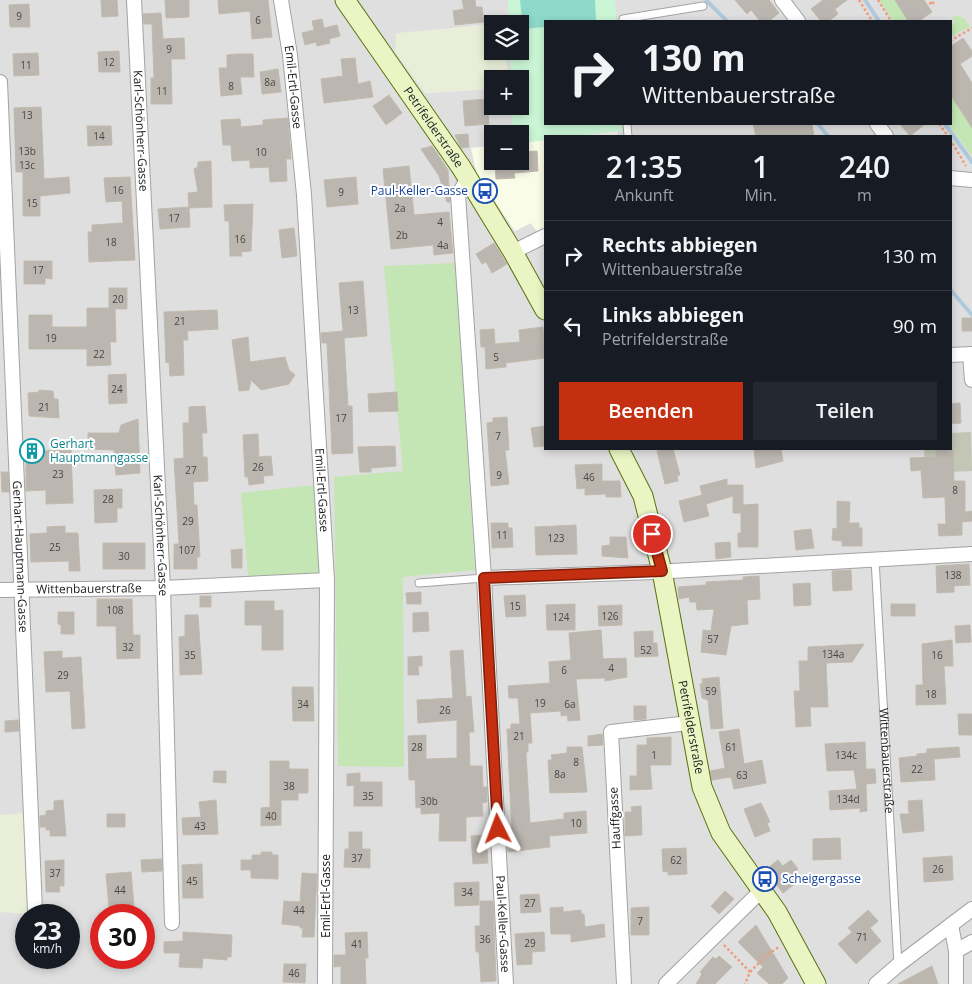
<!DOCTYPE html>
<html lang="de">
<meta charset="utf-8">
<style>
:root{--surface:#171b24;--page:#242831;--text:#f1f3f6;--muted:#9ea1a6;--line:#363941;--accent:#c32f10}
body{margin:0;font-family:"Open Sans",sans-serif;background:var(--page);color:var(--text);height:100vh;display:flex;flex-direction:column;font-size:19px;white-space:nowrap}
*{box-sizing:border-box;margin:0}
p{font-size:16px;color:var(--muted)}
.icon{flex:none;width:28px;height:28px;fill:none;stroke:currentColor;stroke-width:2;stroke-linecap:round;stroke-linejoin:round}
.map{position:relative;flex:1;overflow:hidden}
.sheet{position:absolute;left:544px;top:135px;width:408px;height:315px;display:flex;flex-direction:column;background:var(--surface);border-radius:0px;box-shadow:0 2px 8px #0003}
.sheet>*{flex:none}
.hud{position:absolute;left:544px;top:20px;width:408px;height:105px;border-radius:0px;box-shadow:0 2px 8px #0003;background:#171b24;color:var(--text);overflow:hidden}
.tools{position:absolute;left:484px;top:15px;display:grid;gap:10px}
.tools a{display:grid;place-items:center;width:45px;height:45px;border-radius:0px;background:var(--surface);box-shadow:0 2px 8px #0003;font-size:25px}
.speed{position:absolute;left:15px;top:904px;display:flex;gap:10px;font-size:25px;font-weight:700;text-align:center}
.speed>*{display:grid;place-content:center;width:65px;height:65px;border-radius:50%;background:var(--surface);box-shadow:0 2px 8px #0003;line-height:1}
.speed small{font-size:12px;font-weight:400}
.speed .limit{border:8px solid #d22;background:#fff;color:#111}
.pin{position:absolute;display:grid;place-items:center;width:42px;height:42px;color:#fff;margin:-21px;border:2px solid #fff;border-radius:50%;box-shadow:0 1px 5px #0007}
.me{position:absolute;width:55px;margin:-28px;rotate:357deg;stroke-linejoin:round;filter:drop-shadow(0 0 4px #0008)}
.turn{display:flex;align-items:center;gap:18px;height:105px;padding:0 15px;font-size:22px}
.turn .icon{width:65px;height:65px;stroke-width:2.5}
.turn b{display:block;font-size:35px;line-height:42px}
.eta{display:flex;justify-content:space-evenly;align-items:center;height:85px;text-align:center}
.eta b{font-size:30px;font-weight:600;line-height:35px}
.primary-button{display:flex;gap:10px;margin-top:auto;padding:10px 15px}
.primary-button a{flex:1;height:58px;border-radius:0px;background:var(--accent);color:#fff;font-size:20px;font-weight:600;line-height:58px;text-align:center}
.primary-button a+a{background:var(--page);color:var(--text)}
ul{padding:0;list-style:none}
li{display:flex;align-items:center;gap:15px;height:70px;padding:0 15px;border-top:1px solid var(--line)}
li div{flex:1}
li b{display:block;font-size:19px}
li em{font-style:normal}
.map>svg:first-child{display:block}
</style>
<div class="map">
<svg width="972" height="984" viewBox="0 0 972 984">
<rect width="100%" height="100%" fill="#f1f0e9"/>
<!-- residential -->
<path fill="#e0dfdf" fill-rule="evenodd" d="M0,0H972V984H0ZM545,21H950V124H545ZM492,24H520V51H506L508,79H520V106H492V89L425,93L396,34ZM617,131L618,136H950V449H545V232L540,235L471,148L492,146V134H520V143L545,140V136H574ZM26,915H69V958H26ZM101,915H144V958H101Z"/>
<!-- education -->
<path fill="#f9fde7" d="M545,140V232L540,235L531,223L515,231L477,175L471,148L492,146V161H520V143Z"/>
<!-- construction -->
<path fill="#c3c5b5" d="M971,432L972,471L925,473L924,449H950V433Z"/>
<!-- farmland -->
<path fill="#e8eed7" d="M492,25V51H506L508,79H492V89L425,93L395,52L396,33Z
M24,813L29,914L0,912V815Z"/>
<!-- grass -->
<path fill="#c4e6b4" d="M879,0H895L908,21H893Z
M957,15L965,19L970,27L950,37V26L955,22L952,17Z
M950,94L967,120L972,118V156L948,124H950Z
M455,263L475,570L403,577L404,767L338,766L334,477L403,471L384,266Z
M316,485L320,573L248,577L241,493Z"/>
<!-- park -->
<path fill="#cbf6d6" d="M508,0H615L616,21H545V124H622V131L574,136H545V140L520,143V134H512V106H520V79H511L510,51H520V24H509Z"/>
<!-- pitch -->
<path fill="#8ed9c9" d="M520,0H595L596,21H545V27L523,29Z"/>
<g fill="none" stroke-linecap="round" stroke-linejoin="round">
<!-- stream -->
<path stroke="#aec9db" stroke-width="4" d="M706,0L727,21
M865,0L879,21
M818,124L828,136
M945,124L972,162
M950,289L972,315"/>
</g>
<!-- building -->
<path fill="#bbb6af" stroke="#c2baad" d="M101,0H117L118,16L102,17Z
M165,0H189V17L166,18Z
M218,0H268L272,37L252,39L250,11L219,14Z
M462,0H475L476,7H482L484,22L455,25L453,11L464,9Z
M735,0H769L779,13L769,21H760L751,10L747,14Z
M823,0H847L835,9L838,14L829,21H821L811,9Z
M895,0H924L932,12L919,21H908Z
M29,4L30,27H10L9,5Z
M161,13L163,39L184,38L185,59H171L172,104H151V78H154L152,24H144L143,14Z
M322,19L324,28L337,25L340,36L329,39L330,43L317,46L316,42L305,45L302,33L314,30L312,21Z
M963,38L972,51V56L960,64L972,83V128L950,94V47Z
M119,51L120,72H99L98,52Z
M38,53L39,75L14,76L13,54Z
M236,54H253L254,77H240L242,94L221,96L219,68H227V55Z
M355,58L358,84L370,81L373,97L324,103L321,79L343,76L341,59Z
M278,69L281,92L262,94L260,72Z
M389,95L402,113L386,125L373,106Z
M487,99L489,124L465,126L463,101Z
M41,107L44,179L69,177L70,193L40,196V216H23V172H16L14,108Z
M288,118L291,159H286L287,181L270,182L269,167L250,168V160L232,161L231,145H223L221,120L240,119L241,127L263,125V120Z
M753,124H812L814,136H756Z
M900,124H925L910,136Z
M87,126H111L112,145L88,146Z
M468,134L469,147L461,148L455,135Z
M432,146L448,170L450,202H447L439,176L421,149Z
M537,151L538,171L514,173L515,178L496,179L495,161H520V152Z
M211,161L212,207L189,208L188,193L198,192L194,169L198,167V162Z
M409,166L414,215L449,212L453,253L434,255L433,245L391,249L383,169Z
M130,177L135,260L89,262L88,232H92V225L123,223L122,201L106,202L104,178Z
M356,177L358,204L327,207L324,180Z
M253,204L251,251L241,252L242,256H230L229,221H225L224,205Z
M189,207L190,227L160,229L158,209Z
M294,228L297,256L282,258L279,230Z
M494,243L507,264L492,273L486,262L482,264L476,254Z
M24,261H52V279L45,278V284H24Z
M363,281L367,336L344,338L348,406H352L353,453L332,454L328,364L327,343H322L321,333L343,331L339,283Z
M109,288H127V309H115L116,342H110L111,365L87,366V349H29V315H52V327H87V308H109Z
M217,310L218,329L187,331L188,340H183L184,375L170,376L169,362L166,363L164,312Z
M962,318H972V331H962Z
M543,327L545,358L506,363V367L486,369L485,347H481L480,330L494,329L495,344L520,342L519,330Z
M248,337L250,362L285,357L289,370L295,375L289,384L261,390L251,380L249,390L239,391L232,340Z
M126,374L127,403L109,404L108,375Z
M39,390L53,391L54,399H58L59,418L29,416L28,393L39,392Z
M397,392L398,411L369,412L368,394Z
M960,403L961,423L950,424V404Z
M205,406L207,433H202L203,457H207L208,481L193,482L194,505H197L200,557H197V569H174V544H179L174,459L184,458L183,423H189V407Z
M507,417L509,450H505L509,484L491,486L487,423L493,422V418Z
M138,419L140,473L116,475L114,450L88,449V433H119L121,425Z
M545,426V446L534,447L531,428Z
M258,434L259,457L271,456L273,475L263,476L264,483L249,485L248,477H245L243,435Z
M395,446L396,466L371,468V472H360L358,447Z
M26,447H38L39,451L71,450L73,503L46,504V490L26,491Z
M666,449H673L680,475L677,476L678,481L665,484L657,451Z
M761,449H781L783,461L756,468L754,450Z
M936,449H953L954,481H965V512L972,511V521L962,522V535L939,536L938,524H946L945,497L923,498L921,470L911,471L910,458L936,457Z
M602,464V481H620L621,497H606V494L585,495V488L577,489L575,465Z
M1,472H8L9,492H2Z
M727,479V485H743V505L758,504V547H738V533H741V513H733V496L706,504L709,516L684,522L679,501L702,495L700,486Z
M122,489V508H117V522L95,523L94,490Z
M837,501L850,502L849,523H859V528H862V546H842V541L832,540L833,528L837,529Z
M491,523H508V528H512L513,547L492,548Z
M576,525L577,554L536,555L535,527Z
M65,526V533H78L80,571H69V561L31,562L30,534L47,533V527Z
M811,529L814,548L796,550L794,531Z
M610,537H626L628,558L602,556V546L610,545Z
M730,542L731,557L716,559L715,543Z
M103,543H145V569H103Z
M242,549V568H232L231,550Z
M969,564L970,585L954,586V592L937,593L936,566Z
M851,570L852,590L833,591L832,571Z
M759,576L760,599L747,600L748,624L731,626L726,655L701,652L703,630L711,631L714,609L697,610L696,602H690L689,597L679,599L678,587L706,585V582L743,580V577Z
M810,583L811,605L794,606L793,584Z
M421,592V604H407L406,593Z
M525,595L526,616L506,617L504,596Z
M200,596H211V607H200Z
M97,599H132L133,635H140V658L117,659L116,626H97Z
M245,601H274V611L283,610V650H262V625H245Z
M575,604V630H547L546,605Z
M891,604H915V616H891Z
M622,605V625L599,626L598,606Z
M58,612H74V634H61V625L58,624Z
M428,612L429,631L413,632V613Z
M185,615H198L202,674L180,675L179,637L185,636Z
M970,625L971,642L956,643L955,626Z
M601,630L603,659L626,658L627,677L605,681V678L576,679L580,720L568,721L567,715L561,716V711L530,713L532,743H528V752H526L530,823L564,819V813L586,811L587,833L549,836L550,847L508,852L507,835H512L507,729H511V724H520L518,698H509L508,686L550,683L549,662L571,660L569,633Z
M653,631V643H657L658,656L635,657L634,632Z
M952,640L953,666H944L946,704L916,705V685H923L922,644Z
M864,644L852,662L826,663L828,707H810L811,726L796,727L794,691H800L799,661H808V647Z
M463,650L466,697L471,696L474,732H469L470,766H482L483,787H487V802L482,803L483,816L466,817V841H439L440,813L421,814V807L416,808L415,780H409L408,736L426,735V759L457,758V720L418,723L417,700L453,698L450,651Z
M62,651V658L81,657L85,728L72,729L70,691L46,692L44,652Z
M422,656V666H418L419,675H408V657Z
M719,677L723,728L711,729L708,700L702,698L700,684L703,683L702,679Z
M292,687H313L314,721H293Z
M634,706H646V719L634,720Z
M958,714H972V735H959Z
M18,720L19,731L5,732V721Z
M739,729L744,764L762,760L766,783L734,789L731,777L712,780L710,771L725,768L719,732Z
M602,734L603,745L588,746V736Z
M671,737V765H650L652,789L630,790V776H637V745H647V738Z
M865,742L866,769H875L876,783L866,784L867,811L860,812V808L830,810L829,791L857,789L854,770L827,771L825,744Z
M567,747H582L587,792L550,793L548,760H552L551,755L567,753Z
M959,747L960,757L934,759L935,780L901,782L899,758L917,756V754L927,753V749Z
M270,761H289V769H308V793H298V800H281V825L261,826V808L270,807Z
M214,771H226V783L213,782Z
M360,773V782H382V806H354V785L347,786V774Z
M63,800L66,836H50V830H46V827H40V816L46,815V811L54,810V801Z
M216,800L218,834L183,835L182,818L201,817L199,802Z
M922,800L924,831L903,833L900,814H909L908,801Z
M761,803L770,822L767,823L770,831L755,837L744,809Z
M641,806L642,835L625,836V812H632L631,807Z
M107,814H125V827H107Z
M349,832H362V849H370V868L344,867L345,849H349Z
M486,835L488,863L473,864L471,836Z
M840,838L841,859L813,860V839Z
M686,848L687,874L668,875V871L663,872L662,849Z
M261,852H272V855H278V879L251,878V870H241V860H252V855H261Z
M952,856L953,880L924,882L923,858Z
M162,859V871L142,872L141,860Z
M64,860V886H59L60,892H46L45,861Z
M778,860L783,866L791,860L798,869L794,873L800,880L783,893L765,870Z
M202,864L203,898H183L182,865Z
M131,872L134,906L109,908L106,874Z
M302,873L317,874L314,937H302L303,928H300V926L282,924L284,901L300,902Z
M479,882V905L455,906L454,883Z
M725,891L734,899L719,914L711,906Z
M539,894L541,912L521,913L520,895Z
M480,901H493L496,981L481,982L479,952H476L475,926H480Z
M563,907V912L581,910V914H584L585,927L604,924L605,937L571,942V934H551L550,908Z
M649,907V935H631V908Z
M868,910L878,921L870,928L881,941L856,964L838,944L852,932L848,928Z
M756,925L788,978L782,984H769L757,973L763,967L738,942Z
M183,932L232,935L231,957H227V960L203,958L202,968L179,967L180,953H164V942L183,941Z
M367,932L368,958H365L366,984H341V966L334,967V955H346L345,933Z
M544,932L545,951L532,952V964L517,965L515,934Z
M719,956L732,967L715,984H696L702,974L700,972L713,957L716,959Z
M284,964H306L305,983L283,982Z
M932,966L938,984H898Z"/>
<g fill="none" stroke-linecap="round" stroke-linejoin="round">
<defs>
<g id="service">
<path d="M623,21V19L703,6"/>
<path d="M627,124L628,136"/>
<path id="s1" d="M875,559L898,965"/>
<path d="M419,583L484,578"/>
</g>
<g id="minor">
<path id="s2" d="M134,0L163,588L172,923"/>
<path id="s3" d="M281,0L290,55L304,195L327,580L325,984"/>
<path d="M782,0L798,21"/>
<path id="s4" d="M0,82L35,911"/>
<path d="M877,124L886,136"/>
<path id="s5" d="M468,178L458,195L484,578L506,984"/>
<path d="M950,178L972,180"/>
<path d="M513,252L545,236"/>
<path d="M970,354L972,380"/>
<path d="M950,355L972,354"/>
<path d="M484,578L654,572L972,554"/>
<path id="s6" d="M0,590L163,588L327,580"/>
<path d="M951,925L956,951V984"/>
<path d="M956,951L972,942"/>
<path d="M624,984L611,732L689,723"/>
<path d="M666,984L762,890"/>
<path d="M876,984L898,965L972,909"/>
</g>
<g id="secondary">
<path id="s7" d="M345,0L461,167L513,252L545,310"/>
<path id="s8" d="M619,449L643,496L662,571L702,787L721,833L777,912L816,984"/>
</g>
</defs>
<!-- service casing -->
<use href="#service" stroke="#a3a3a3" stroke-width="9"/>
<!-- minor casing -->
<use href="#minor" stroke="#a3a3a3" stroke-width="16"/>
<!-- secondary casing -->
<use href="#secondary" stroke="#57730e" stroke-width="21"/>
<!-- path -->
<path stroke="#ef9c7c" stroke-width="2.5" stroke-dasharray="2.5 2.5" stroke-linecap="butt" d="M859,0L872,21
M878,0L891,21
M930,2L931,5L934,2
M950,41L972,28
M939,124L948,136
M950,139L966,166
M724,945L750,972L745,984
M750,972L768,954L779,947"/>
<!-- service -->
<use href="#service" stroke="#fff" stroke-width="7"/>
<!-- minor -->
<use href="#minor" stroke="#fff" stroke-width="14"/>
<!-- secondary -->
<use href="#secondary" stroke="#eaf5c3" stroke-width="19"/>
</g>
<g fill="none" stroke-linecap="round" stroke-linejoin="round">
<defs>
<path id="route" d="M498,829L484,578L662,571L652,534"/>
</defs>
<!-- route casing -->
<use href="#route" stroke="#7f1f0a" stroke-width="12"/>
<!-- route -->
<use href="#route" stroke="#c32f10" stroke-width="9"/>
</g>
<!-- icons -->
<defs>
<symbol id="bus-ring" viewBox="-11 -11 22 22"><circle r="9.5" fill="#fff" stroke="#1a4fb4" stroke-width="1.5"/><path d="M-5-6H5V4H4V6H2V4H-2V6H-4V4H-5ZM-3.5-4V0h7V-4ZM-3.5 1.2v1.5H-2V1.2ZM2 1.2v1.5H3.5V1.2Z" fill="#1a4fb4"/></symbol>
<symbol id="building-ring" viewBox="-11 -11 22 22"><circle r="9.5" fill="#fff" stroke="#0f9aa8" stroke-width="1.5"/><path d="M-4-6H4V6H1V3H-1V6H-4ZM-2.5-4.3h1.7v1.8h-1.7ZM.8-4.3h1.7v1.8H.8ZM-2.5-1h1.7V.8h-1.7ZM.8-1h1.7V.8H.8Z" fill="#0f9aa8"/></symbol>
</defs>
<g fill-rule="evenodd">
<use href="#bus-ring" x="471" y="177" width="28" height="28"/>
<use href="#building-ring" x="18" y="437" width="28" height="28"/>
<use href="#bus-ring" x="751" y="865" width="28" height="28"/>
</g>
<g text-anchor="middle" stroke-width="4" stroke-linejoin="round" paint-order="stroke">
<!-- number labels -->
<g font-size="10" fill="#484745">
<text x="19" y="20">9</text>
<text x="258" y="24">6</text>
<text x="169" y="53">9</text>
<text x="109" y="66">12</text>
<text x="26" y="69">11</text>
<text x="270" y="86">8a</text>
<text x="231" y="90">8</text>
<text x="162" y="95">11</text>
<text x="27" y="119">13</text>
<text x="99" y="140">14</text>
<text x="27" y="155">13b</text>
<text x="261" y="156">10</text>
<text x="27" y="169">13c</text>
<text x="118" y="194">16</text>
<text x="341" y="196">9</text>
<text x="32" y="207">15</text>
<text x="400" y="212">2a</text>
<text x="174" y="222">17</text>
<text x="440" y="226">4</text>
<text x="402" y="239">2b</text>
<text x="240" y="243">16</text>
<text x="111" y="246">18</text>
<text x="443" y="249">4a</text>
<text x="38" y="274">17</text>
<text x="118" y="303">20</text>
<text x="353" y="314">13</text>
<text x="180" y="325">21</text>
<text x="51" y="342">19</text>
<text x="99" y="358">22</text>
<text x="496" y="361">5</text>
<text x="117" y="393">24</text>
<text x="44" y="411">21</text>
<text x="341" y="422">17</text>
<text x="498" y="440">7</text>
<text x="258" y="471">26</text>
<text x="191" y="474">27</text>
<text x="58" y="478">23</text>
<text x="499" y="479">9</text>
<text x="589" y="481">46</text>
<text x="955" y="494">8</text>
<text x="108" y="503">28</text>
<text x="188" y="525">29</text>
<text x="502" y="539">11</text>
<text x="556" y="542">123</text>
<text x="55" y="551">25</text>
<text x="187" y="554">107</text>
<text x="124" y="560">30</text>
<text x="953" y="579">138</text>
<text x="515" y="610">15</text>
<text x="115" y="614">108</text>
<text x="610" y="620">126</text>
<text x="561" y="621">124</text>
<text x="713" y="643">57</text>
<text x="128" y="651">32</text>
<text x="646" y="654">52</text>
<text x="833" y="658">134a</text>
<text x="190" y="659">35</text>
<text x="937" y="659">16</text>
<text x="611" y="672">4</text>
<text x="564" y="674">6</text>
<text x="63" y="679">29</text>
<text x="711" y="695">59</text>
<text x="931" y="698">18</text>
<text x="540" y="707">19</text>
<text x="303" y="708">34</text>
<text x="570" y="708">6a</text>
<text x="445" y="714">26</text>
<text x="519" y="740">21</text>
<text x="417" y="751">28</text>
<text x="731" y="751">61</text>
<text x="654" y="759">1</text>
<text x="846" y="759">134c</text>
<text x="576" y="766">8</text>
<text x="917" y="773">22</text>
<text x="560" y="778">8a</text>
<text x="742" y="779">63</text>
<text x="289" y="790">38</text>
<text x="368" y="800">35</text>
<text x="848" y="803">134d</text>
<text x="429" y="805">30b</text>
<text x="271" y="820">40</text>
<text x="576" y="827">10</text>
<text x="200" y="830">43</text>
<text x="357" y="862">37</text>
<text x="676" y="864">62</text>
<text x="938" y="873">26</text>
<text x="55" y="877">37</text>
<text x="192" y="885">45</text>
<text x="120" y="894">44</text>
<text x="467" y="896">34</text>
<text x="530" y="907">27</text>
<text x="299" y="914">44</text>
<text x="640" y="925">7</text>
<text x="862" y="941">71</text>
<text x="485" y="943">36</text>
<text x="530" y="947">29</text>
<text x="357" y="948">41</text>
<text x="294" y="977">46</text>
</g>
<!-- street labels -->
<g font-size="12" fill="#222" stroke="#fff">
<text dy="4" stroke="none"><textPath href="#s3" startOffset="88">Emil-Ertl-Gasse</textPath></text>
<text dy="4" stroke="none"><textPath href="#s7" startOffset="155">Petrifelderstraße</textPath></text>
<text dy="4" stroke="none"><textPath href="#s2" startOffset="131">Karl-Schönherr-Gasse</textPath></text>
<text dy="4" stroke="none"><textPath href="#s3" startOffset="492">Emil-Ertl-Gasse</textPath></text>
<text dy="4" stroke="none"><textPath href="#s2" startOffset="536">Karl-Schönherr-Gasse</textPath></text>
<text dy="4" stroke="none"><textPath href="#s4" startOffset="475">Gerhart-Hauptmann-Gasse</textPath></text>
<text dy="4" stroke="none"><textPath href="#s6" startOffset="89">Wittenbauerstraße</textPath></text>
<text dy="4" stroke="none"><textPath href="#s8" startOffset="289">Petrifelderstraße</textPath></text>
<text dy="4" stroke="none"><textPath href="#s1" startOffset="202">Wittenbauerstraße</textPath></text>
<text transform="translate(615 818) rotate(-93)" y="4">Hauffgasse</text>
<text transform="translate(326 896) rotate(-90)" y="4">Emil-Ertl-Gasse</text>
<text dy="4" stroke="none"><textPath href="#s5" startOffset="750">Paul-Keller-Gasse</textPath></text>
</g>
<!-- transit labels -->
<g font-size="12" fill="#164399" stroke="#fff" text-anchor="end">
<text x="468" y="195">Paul-Keller-Gasse</text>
<text x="782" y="883" text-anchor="start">Scheigergasse</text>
</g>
<!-- culture labels -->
<g font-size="12" fill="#0d838f" stroke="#fff" text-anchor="start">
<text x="50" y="448">Gerhart<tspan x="50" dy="14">Hauptmanngasse</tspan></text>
</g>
</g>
</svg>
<div class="tools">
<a><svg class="icon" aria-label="layers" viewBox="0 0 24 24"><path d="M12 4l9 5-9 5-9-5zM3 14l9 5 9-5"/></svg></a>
<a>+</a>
<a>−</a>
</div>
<div class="speed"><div>23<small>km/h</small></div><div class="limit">30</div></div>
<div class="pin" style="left:652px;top:534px;background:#d93025"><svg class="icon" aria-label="arrive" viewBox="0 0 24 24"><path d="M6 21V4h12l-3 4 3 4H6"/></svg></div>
<svg class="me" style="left:498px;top:829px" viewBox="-20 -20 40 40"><path d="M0-17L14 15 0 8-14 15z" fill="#c32f10" stroke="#fff" stroke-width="4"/></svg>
<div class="hud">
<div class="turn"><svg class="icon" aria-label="right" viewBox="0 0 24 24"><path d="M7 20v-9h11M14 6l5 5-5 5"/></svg><div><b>130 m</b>Wittenbauerstraße</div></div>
</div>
<section class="sheet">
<div class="eta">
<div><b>21:35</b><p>Ankunft</p></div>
<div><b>1</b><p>Min.</p></div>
<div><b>240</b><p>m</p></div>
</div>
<ul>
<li><svg class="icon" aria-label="right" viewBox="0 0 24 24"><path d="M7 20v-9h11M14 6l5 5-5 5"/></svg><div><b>Rechts abbiegen</b><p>Wittenbauerstraße</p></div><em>130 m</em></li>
<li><svg class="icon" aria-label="left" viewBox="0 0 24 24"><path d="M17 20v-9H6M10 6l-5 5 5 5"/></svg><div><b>Links abbiegen</b><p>Petrifelderstraße</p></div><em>90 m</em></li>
</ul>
<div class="primary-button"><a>Beenden</a><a>Teilen</a></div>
</section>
</div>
